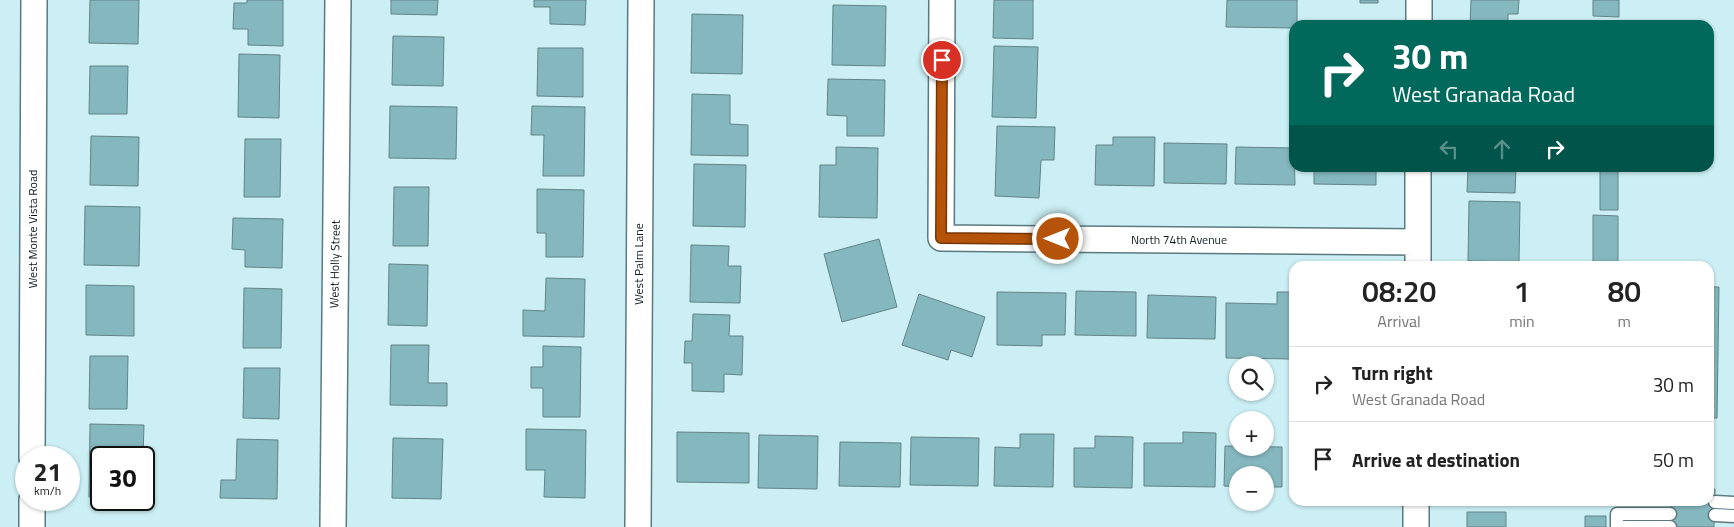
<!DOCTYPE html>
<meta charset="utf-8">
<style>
:root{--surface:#fff;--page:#f6f6f6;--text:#222;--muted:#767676;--line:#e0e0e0}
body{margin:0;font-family:"Titillium Web",sans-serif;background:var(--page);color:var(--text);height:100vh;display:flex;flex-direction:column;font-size:19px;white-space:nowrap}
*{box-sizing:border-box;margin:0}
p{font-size:16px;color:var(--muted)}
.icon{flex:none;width:28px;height:28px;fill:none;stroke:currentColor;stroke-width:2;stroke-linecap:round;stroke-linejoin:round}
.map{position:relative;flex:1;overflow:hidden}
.drawer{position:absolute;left:1289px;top:261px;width:425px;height:245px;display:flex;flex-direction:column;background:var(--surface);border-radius:15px;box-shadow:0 1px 4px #0004}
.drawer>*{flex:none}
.hud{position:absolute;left:1289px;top:20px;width:425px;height:152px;border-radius:15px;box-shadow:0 1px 4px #0004;background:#00695c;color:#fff;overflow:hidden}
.fabs{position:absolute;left:1229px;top:356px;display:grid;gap:10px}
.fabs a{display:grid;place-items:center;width:45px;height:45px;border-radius:50%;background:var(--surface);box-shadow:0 1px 4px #0004;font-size:25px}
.speed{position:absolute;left:15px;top:446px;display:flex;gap:10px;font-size:25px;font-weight:700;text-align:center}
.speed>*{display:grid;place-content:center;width:65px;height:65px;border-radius:50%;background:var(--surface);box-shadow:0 1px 4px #0004;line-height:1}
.speed small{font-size:12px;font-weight:400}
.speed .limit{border:2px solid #111;border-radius:8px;background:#fff;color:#111}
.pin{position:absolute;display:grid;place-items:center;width:42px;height:42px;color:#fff;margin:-21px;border:2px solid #fff;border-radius:50%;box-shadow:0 1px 5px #0007}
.me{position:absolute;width:55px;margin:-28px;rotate:270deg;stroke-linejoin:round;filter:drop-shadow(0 0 4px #0008)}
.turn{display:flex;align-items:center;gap:18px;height:105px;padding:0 20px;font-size:22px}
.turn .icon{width:65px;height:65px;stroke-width:2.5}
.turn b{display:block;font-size:35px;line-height:42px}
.lanes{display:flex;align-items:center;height:48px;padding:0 20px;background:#0003;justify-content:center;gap:25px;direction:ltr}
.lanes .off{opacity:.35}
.eta{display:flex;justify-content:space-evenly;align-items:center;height:85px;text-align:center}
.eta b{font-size:30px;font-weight:600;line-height:35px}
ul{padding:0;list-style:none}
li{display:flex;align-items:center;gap:15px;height:75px;padding:0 20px;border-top:1px solid var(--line)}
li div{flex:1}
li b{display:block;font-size:19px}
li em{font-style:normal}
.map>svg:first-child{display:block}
</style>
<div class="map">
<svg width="1734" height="527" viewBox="0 0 1734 527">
<rect width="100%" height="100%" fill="#cbeff4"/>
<!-- building -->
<path fill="#85b7be" stroke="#628387" d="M90,0H139L138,44L89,43Z
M247,0H283V46L248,45V29H233L234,3H247Z
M391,0H438L437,15L391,14Z
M534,0H586L585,25L550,24V7H534Z
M994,0H1033V39L993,38Z
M1227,0H1297V25H1294V28L1226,27Z
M1360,0H1378V3H1360Z
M1471,0H1519L1518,14H1508V25H1470Z
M1593,0H1619V17L1593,16Z
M833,5L886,6L885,66L832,65Z
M692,14L743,15L742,74L691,73Z
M393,36L444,37L443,86L392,85Z
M994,46L1038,47L1036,118L992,117Z
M538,48H583V97L537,96Z
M239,54L280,55L279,118L238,117Z
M90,66H128L127,114H89Z
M828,79L885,80L884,136H847V116L827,115Z
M692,94L730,95V124L748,125V156L691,155Z
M390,106L457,107L456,159L389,158Z
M532,106L585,107L584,176H543L544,135H531Z
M997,126L1055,127L1054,160H1041L1039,198L995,196Z
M91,136L139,137L138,186L90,185Z
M1113,137H1155L1154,186L1095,185L1096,145H1113Z
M245,139H281L280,197H244Z
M1164,143L1227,144L1226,184L1164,183Z
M836,147L878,148L877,218L819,217L820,165H836Z
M1236,147L1294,148L1295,185L1235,184Z
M694,164L746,165L745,227L693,226Z
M1314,168H1376V185L1314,184Z
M1468,168H1516L1515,193L1467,192Z
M1600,168H1618V210H1600Z
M394,187H429L428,246H393Z
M537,189L584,190L583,257H546V233H537Z
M1469,201L1520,202L1519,262L1468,261Z
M85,206L140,207L139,266L84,265Z
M1593,215L1618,216V266H1593Z
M233,218L283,219L282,268L245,267V250L232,249Z
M879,239L897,307L842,322L824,254Z
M691,245L729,246L728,266H741L740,303L690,302Z
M389,264L428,265L427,326L388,325Z
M546,278L585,279L584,337L523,336V310L545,311Z
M86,285L134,286V336L86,335Z
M1709,287H1719L1717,418H1709Z
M244,288L282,289L281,348H243Z
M1076,291L1136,292V336L1075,335Z
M997,292L1066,293L1065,335H1042V346L997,345Z
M1277,292H1294V359L1226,358V303L1277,304Z
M919,294L985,317L972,357L951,350L948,360L902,345Z
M1148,295L1216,297L1215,339L1147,338Z
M693,314L730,315L729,336H743L742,375L724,374V392L692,391V363H684L685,341H692Z
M391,345H429L428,383H447V406L390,405Z
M543,346L581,347L580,417H543V388H531V367H543Z
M90,356H128L127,409H89Z
M244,368H280L279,419L243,418Z
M90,424L144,425L143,458H101V498L89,497Z
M526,429L586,430L585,498L544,497L545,470H526Z
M677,432L749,433V483L677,482Z
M1183,432L1216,433L1215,487L1144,486V443H1183Z
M1020,434H1054L1053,487L994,486L995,447L1020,448Z
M759,435L818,436L817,489L758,488Z
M1095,436L1133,437L1132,488L1074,487V448H1095Z
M911,437L979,438L978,486L910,485Z
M393,438L443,439L441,499L392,498Z
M237,439L278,440L277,499L220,498L221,480H236Z
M840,442L901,443L900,487L839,486Z
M1225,446L1282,447V487H1265V475H1238V487L1224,486Z
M1709,489H1715L1714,527H1670L1671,501H1709Z
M1469,501H1518V504L1469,503Z
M1467,512H1506V527H1467Z
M1585,516H1606V527H1585Z"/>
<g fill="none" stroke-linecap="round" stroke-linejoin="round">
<defs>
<path id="service" d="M1715,502L1734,503
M1715,515L1734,516
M1617,527V514H1670
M1617,527H1670"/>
<path id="minor" d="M942,0L941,238L1418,242
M1419,25V0
M1418,266V168
M32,458L34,0
M32,527V500
M333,527L338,0
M638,527L641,0
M1416,527V501"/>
</defs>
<!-- service casing -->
<use href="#service" stroke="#5a7a7f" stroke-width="15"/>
<!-- minor casing -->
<use href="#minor" stroke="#5a7a7f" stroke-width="28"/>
<!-- service -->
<use href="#service" stroke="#fff" stroke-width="12"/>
<!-- minor -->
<use href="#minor" stroke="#fff" stroke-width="25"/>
</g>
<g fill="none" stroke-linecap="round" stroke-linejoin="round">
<defs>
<path id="route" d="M942,60L941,238L1058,239"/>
</defs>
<!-- route casing -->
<use href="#route" stroke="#753606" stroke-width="12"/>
<!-- route -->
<use href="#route" stroke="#b45309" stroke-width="9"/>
</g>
<g text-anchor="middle" stroke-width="5" stroke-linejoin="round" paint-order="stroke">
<!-- street labels -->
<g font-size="12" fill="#0f1c1e" stroke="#fff">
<text transform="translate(33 229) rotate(-90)" y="4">West Monte Vista Road</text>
<text x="1179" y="244">North 74th Avenue</text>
<text transform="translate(335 264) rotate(-89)" y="4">West Holly Street</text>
<text transform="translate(639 264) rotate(-90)" y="4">West Palm Lane</text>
</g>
</g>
</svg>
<div class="fabs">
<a><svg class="icon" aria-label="search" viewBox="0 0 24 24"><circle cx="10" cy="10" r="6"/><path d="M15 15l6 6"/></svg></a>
<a>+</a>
<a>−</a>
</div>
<div class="speed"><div>21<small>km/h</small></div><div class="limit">30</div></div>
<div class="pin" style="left:942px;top:60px;background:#d93025"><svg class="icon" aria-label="arrive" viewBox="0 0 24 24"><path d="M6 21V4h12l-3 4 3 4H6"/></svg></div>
<svg class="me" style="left:1058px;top:239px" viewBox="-20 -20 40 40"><circle r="17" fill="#b45309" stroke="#fff" stroke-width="3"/><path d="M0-11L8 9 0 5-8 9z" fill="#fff"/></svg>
<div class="hud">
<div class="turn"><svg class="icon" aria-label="right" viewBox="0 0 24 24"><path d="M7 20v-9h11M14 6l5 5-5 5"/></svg><div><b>30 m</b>West Granada Road</div></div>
<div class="lanes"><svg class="icon off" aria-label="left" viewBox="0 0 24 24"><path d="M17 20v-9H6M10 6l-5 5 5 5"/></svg><svg class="icon off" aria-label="ahead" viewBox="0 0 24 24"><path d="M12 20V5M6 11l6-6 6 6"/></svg><svg class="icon" aria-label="right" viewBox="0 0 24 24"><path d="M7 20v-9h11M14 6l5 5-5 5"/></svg></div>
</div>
<section class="drawer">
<div class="eta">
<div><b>08:20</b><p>Arrival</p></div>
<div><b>1</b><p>min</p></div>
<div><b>80</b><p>m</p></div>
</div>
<ul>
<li><svg class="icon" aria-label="right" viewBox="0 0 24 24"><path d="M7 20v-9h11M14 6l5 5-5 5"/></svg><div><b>Turn right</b><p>West Granada Road</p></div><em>30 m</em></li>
<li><svg class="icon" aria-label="arrive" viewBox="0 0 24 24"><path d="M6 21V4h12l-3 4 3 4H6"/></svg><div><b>Arrive at destination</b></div><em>50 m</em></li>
</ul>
</section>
</div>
